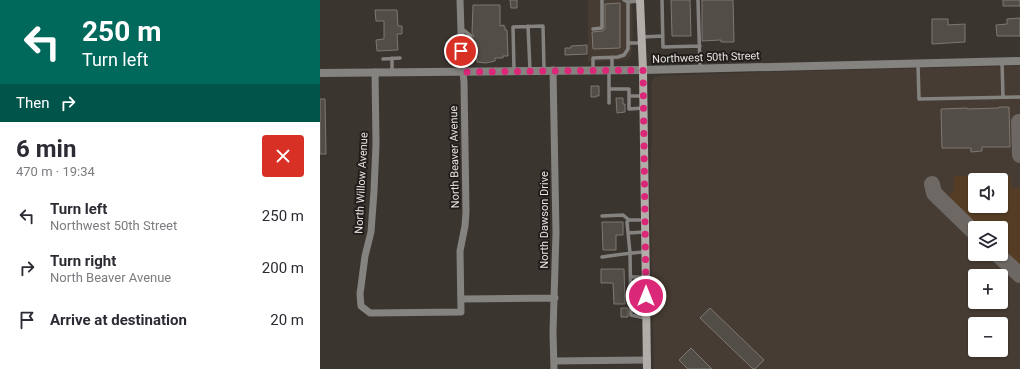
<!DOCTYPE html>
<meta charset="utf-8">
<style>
:root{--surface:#fff;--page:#f2f2f3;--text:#2b2b33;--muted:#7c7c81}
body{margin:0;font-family:Roboto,sans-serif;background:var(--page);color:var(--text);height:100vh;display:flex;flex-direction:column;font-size:15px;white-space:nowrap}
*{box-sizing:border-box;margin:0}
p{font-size:13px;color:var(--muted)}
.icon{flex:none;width:22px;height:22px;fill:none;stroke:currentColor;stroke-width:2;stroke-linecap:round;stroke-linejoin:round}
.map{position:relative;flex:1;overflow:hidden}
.drawer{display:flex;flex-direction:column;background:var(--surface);width:320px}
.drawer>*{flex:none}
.hud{background:#00695c;color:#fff;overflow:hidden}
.fabs{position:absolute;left:648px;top:173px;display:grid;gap:8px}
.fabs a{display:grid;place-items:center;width:40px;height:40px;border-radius:4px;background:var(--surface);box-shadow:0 1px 3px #0004;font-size:20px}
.pin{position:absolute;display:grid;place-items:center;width:34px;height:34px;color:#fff;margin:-17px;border:2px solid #fff;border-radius:50%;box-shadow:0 1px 4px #0007}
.me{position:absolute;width:44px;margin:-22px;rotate:0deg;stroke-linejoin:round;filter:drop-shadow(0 0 3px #0008)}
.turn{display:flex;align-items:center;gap:14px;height:84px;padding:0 16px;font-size:18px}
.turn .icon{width:52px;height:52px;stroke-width:2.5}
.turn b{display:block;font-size:28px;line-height:34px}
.then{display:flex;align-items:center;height:38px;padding:0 16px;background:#0003;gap:8px;font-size:15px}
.round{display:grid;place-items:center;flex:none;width:42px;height:42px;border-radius:4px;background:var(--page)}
.head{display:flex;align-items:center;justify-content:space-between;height:68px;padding:0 16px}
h1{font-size:24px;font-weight:700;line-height:30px}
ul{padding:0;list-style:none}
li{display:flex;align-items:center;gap:12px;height:52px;padding:0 16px}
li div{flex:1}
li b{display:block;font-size:15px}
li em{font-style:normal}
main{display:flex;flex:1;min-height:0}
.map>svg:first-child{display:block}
</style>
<main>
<section class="drawer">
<div class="hud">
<div class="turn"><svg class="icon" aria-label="left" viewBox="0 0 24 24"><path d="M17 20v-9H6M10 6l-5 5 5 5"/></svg><div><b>250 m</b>Turn left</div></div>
<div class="then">Then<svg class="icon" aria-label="right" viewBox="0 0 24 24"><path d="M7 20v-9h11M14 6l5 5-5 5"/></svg></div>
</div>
<div class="head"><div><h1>6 min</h1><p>470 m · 19:34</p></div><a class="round" style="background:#d93025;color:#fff"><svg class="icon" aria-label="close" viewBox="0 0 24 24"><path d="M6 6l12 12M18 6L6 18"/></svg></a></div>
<ul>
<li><svg class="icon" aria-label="left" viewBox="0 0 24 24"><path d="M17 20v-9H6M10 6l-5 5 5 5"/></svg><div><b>Turn left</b><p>Northwest 50th Street</p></div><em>250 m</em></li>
<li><svg class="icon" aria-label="right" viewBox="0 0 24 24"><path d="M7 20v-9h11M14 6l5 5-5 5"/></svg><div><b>Turn right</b><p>North Beaver Avenue</p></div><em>200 m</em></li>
<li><svg class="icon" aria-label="arrive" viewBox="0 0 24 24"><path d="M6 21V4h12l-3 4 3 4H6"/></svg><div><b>Arrive at destination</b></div><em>20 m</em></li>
</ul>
</section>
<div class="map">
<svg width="700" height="369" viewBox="0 0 700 369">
<rect width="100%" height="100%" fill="#3b3530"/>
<!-- built -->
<path fill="#473c33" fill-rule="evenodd" d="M268,0H312L313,37L311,56L308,60L268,62Z
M700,66V369H334L330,179L332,137L331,85L332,81L335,77L340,76L447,72ZM655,180H681V206H655ZM655,228H681V254H655ZM655,276H681V302H655ZM655,324H681V350H655Z"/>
<!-- green -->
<path fill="#553d25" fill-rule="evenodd" d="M690,175L691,188H700V266L681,248V228H660L630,200V194L634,190V176ZM655,180H681V206H655Z"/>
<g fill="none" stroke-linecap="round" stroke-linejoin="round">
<!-- taxiway -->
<path stroke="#6e6864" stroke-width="16" d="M699,122L700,155
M612,184L614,193L617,196L655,233
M677,254L700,275"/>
</g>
<!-- building -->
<path fill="#534d48" stroke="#7e7872" d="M190,0H197V8H191Z
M351,0H370L371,36H352Z
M382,0H413L414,42H401V40L382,41Z
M683,0H700V6H683Z
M300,3V48L273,49L272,32L283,31L285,29V4Z
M153,5H180V26L184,25V27H185V30H187L188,56H183V58H175V61L166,63L157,62V58H153L152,48L154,45L151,42L148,44V38L152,39L154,36L152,33Z
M55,10H77L78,26H82V34H77L78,50L57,51L56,40L64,39V21H56Z
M700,18V36H677L676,25L687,24V19Z
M612,19H628V25L645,24V42L612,44Z
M267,45V54L245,55V48H251V46Z
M271,86H279V96H276V97H271Z
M296,98H303V104H305V112L297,113Z
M0,99H5L6,154H0Z
M679,107H689L690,147H662V151L651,152V148H622L621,109L647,108V109L679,108Z
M282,222H303V235H296V250H283Z
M281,269H304L305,304H294L293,283H281Z
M301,308H308V317H301Z
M390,308L444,360L435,369H433L380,318Z
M371,348L392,369H368L359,360Z"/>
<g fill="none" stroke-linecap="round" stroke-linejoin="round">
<!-- service -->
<path stroke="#858380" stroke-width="3.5" d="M304,0L308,2L319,1
M342,0L343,47L380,46
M378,0L380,68
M208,26L210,70
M273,29L282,28V0
M141,30L145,31L151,36
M322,37L343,36
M308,43H321
M141,51L146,50L151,45
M292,57V70
M72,58V72
M63,59L80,58
M682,62L683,97
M598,64L599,99L700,97
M194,70L193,27L223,26L224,70
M273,70V58L298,57L304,55L308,49V2
M289,71V103
M289,89H309V96
M322,96H309V109L323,108
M282,216L303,215L309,220
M324,220H309L307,222L310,253L311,315L325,318
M308,233L324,232
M282,257C297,255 310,253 324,252
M311,277H326
M311,286H326
M311,306H326"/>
<!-- minor -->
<path stroke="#858380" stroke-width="7" d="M233,70L236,233L233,332L234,369
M55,72L56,144L54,191L51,232L45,256L40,294L41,306L50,313L141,312L140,251L145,226L146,212L144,82L142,63L140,0
M141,299L235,298
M234,361L327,360"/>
<!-- tertiary -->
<path stroke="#858380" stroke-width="8" d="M0,73L323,70L700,61"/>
<!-- secondary -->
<path stroke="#b2ada9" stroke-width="8" d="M320,0L323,70L327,369"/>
</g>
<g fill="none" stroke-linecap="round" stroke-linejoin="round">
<!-- route -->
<path stroke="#db2777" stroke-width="7" stroke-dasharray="0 12.6" d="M141,51L143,72L323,70L326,296"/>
</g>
<g text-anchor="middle" stroke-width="4" stroke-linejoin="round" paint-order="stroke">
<!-- street labels -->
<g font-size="11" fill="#e7e4e1" stroke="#201d1b">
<text transform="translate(386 57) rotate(-2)" y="4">Northwest 50th Street</text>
<text transform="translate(134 157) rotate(-91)" y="4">North Beaver Avenue</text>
<text transform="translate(41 183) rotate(-87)" y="4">North Willow Avenue</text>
<text transform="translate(224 220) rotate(-90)" y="4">North Dawson Drive</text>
</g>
</g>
</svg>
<div class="fabs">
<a><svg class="icon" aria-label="sound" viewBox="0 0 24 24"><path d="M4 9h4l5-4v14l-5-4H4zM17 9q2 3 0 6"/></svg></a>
<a><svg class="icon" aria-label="layers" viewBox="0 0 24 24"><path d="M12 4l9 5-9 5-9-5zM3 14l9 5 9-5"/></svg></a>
<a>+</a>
<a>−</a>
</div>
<div class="pin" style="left:141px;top:51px;background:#d93025"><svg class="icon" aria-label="arrive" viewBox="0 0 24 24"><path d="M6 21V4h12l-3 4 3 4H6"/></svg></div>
<svg class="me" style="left:326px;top:296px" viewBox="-20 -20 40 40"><circle r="17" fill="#db2777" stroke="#fff" stroke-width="3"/><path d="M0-11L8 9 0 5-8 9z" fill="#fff"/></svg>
</div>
</main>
